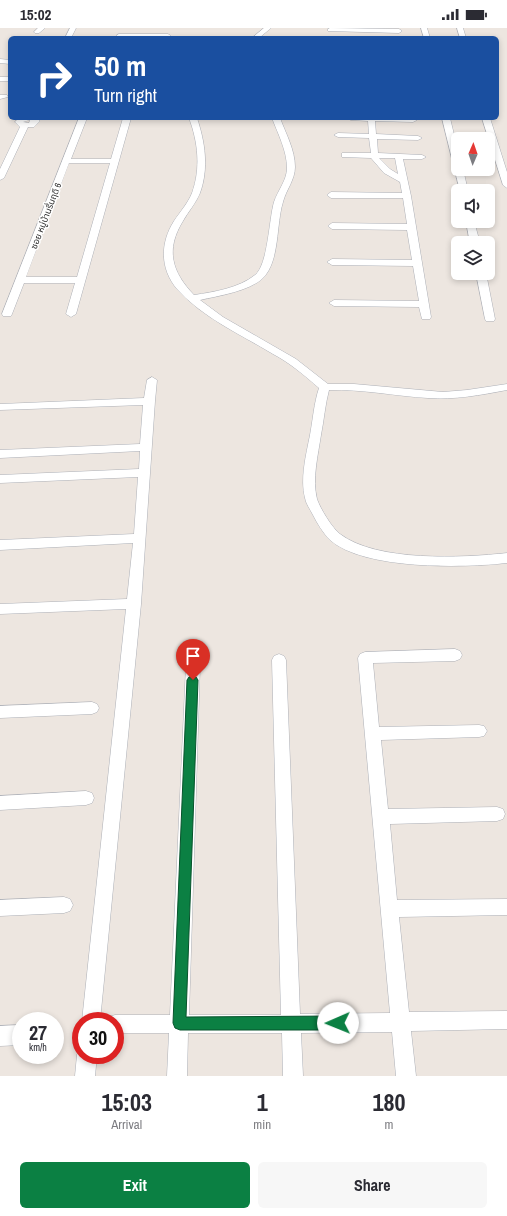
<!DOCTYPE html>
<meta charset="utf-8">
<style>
:root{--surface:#fff;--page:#f7f7f7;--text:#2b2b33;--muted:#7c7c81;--accent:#0b8043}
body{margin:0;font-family:"Archivo Narrow","Noto Sans Thai",sans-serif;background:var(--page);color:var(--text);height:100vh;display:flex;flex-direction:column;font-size:15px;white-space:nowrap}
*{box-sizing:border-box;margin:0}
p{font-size:13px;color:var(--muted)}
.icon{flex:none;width:22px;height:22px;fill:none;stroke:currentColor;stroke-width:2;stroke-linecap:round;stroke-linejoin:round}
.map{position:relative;height:1048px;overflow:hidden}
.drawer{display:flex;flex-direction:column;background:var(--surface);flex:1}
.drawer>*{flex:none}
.hud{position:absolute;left:8px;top:8px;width:491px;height:84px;border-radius:6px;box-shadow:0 2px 6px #0003;background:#1a4fa0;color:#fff;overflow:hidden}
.needle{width:26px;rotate:2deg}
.tools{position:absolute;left:451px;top:104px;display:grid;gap:8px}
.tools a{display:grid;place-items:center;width:44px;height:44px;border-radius:6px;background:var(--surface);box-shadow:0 2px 6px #0003;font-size:20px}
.speed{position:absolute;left:12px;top:984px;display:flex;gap:8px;font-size:20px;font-weight:700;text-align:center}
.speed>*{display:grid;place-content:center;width:52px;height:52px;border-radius:50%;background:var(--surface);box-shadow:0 2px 6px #0003;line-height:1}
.speed small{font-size:10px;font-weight:400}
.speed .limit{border:6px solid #d22;background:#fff;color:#111}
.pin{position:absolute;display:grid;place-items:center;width:34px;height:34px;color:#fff;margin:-41px -17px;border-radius:50% 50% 50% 0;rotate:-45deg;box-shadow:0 0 4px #0007}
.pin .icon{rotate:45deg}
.me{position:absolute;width:44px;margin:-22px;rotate:269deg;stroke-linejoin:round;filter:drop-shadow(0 0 3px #0008)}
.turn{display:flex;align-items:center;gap:14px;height:84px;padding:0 20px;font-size:18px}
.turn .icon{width:52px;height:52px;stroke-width:2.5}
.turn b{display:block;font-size:28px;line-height:34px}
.eta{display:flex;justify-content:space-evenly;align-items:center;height:68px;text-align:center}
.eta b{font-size:24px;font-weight:700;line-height:28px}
.cta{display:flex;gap:8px;margin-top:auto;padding:8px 20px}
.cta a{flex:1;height:46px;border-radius:6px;background:var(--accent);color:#fff;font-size:16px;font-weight:700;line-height:46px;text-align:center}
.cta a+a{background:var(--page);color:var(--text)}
.status{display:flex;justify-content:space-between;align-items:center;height:28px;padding:0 20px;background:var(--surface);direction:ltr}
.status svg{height:11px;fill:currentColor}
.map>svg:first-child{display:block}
</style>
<div class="status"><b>15:02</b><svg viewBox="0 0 49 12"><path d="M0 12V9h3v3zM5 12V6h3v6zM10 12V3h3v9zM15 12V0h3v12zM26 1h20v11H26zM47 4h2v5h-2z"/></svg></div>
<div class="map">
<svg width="507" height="1048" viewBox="0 0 507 1048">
<rect width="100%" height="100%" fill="#ede6e0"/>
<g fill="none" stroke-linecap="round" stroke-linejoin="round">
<defs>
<path id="street" d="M38,0H45L39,5H35L34,4Z
M70,0H76L71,10H65Z
M264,0H271L259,10H252Z
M330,0L399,1L402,3L399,5L328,3V1Z
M421,0H427L430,10H424Z
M457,0H463L466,10H460Z
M119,6H168L171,8L168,10L117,9V7Z
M0,31L10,32V36L0,35Z
M0,49H10V53H0Z
M0,67H7L8,69L0,71Z
M19,90H37L40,93L34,99H28L4,150L0,152V141L20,99L15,94ZM30,92L29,95L23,94Z
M79,90H87L71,131H111L123,90H131L76,286L71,289L66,286L75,255H24L12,286L11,288H3L2,286ZM69,135H110L77,249H26Z
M189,90H197C205,114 209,140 200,165C196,175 188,184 183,193C165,222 172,244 194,267C214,264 239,260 255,247C268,237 269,191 274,174C278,162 287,152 287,140C287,123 278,106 272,90H280C286,106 295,122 295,139C295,152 286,162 283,174C276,196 280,233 263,250C250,263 218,268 200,272L223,289L296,331L328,356H354L443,364L467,362L507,356V362C481,367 454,372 428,370C395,368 362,361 329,362C325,377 324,392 321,407C318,427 312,451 317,471C320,480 332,500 340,506C377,534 462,530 507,525V535C463,540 364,542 330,512C323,505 317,495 313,487C310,481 306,476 305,470C300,451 306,427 310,407C313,391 314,375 319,360C304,347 290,335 273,326C240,306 203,290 177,261C160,241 160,215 174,193C180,184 188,175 192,165C201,140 198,114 189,90Z
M347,90H414L417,92L413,94L375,93L376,106L418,108L422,110L418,112L377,111L378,125L422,127L426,129L422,131H403L411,168L431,289L430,291H422L419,279L334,278L329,275L334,272L419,273L413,238L332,237L327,234L332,231L412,232L407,202L332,201L328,198L332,195L407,196L403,170H331L327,167L331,164L402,165L400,154L384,145L371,130L342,129V125H371L369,110L338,109L334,107L338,105L369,106L368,93L351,92ZM379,130H395L398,146L390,141Z
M442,90H450L458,123V141H463L468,163H460Z
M482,90H490L507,144V160L503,157Z
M466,193H474L480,215H470Z
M476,245H486L495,291L494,293H486L485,291Z
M152,349L157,352L155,373L141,576L100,993H82L126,581L0,586V576L127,571L133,515L0,522V512L134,506L138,449L0,455V447L139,441L140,423L0,430V422L140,416L143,377L0,382V376L144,370L147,352Z
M455,621L460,623L462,627L460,631L455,633L373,635L379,699L479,697L484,698L487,703L484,708L479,709L381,712L388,781L497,779L503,781L505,786L503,791L497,793L390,796L397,872L507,871V887L399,889L409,984L507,983V1001L411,1003L416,1048H396L392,1004L301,1005L303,1048H283L282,1005H188L187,1048H167L169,1005H115V993H107L108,989L115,987H170L186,637L188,633L193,631L198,633L200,637L189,987H281L272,632L274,628L279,626L284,628L286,632L300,986L390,985L358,630L360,626L365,624Z
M92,674L97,676L99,680L97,684L92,686L0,690V678Z
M86,763L92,765L94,770L92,775L86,777L0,782V768Z
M64,869L70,871L73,877L70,883L64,885L0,888V872Z
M21,997V1017L0,1018V998Z
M80,1020L81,1027H97L95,1048H75L77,1027Z"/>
</defs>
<!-- street casing -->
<use href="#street" stroke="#adb0b7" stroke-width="1"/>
<!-- street -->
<use href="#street" fill="#fff" fill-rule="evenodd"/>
</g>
<!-- route -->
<path fill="#0b8043" stroke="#07532c" d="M193,648L196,649L198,652L186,989L338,988L343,990L345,995L343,1000L338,1002H180L175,1000L173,995L187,652L189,649Z"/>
<g text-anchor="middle" stroke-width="3" stroke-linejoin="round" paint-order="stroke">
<!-- far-street labels -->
<g font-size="9" fill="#2c2c2c" stroke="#fff">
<text transform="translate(46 188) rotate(-69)" y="3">ซอย หมู่บ้านรื่นฤดี 6</text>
</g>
</g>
</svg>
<div class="tools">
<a><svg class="needle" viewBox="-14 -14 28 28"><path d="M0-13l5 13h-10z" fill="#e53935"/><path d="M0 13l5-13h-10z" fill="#7c7c81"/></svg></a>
<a><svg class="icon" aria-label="sound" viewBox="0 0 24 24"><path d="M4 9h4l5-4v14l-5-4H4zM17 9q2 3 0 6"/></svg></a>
<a><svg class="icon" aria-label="layers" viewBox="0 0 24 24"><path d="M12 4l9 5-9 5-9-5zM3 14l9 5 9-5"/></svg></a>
</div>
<div class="speed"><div>27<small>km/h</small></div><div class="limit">30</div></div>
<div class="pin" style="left:193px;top:652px;background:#d93025"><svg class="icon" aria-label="arrive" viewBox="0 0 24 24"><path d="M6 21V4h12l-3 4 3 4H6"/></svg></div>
<svg class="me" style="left:338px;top:995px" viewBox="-20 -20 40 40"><circle r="19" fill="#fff"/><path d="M0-13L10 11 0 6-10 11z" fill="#0b8043"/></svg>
<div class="hud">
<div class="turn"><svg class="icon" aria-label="right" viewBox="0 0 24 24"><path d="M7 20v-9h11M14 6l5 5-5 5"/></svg><div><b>50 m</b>Turn right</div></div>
</div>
</div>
<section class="drawer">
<div class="eta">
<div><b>15:03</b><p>Arrival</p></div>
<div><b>1</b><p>min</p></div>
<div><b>180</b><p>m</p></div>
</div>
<div class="cta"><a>Exit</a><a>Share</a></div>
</section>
